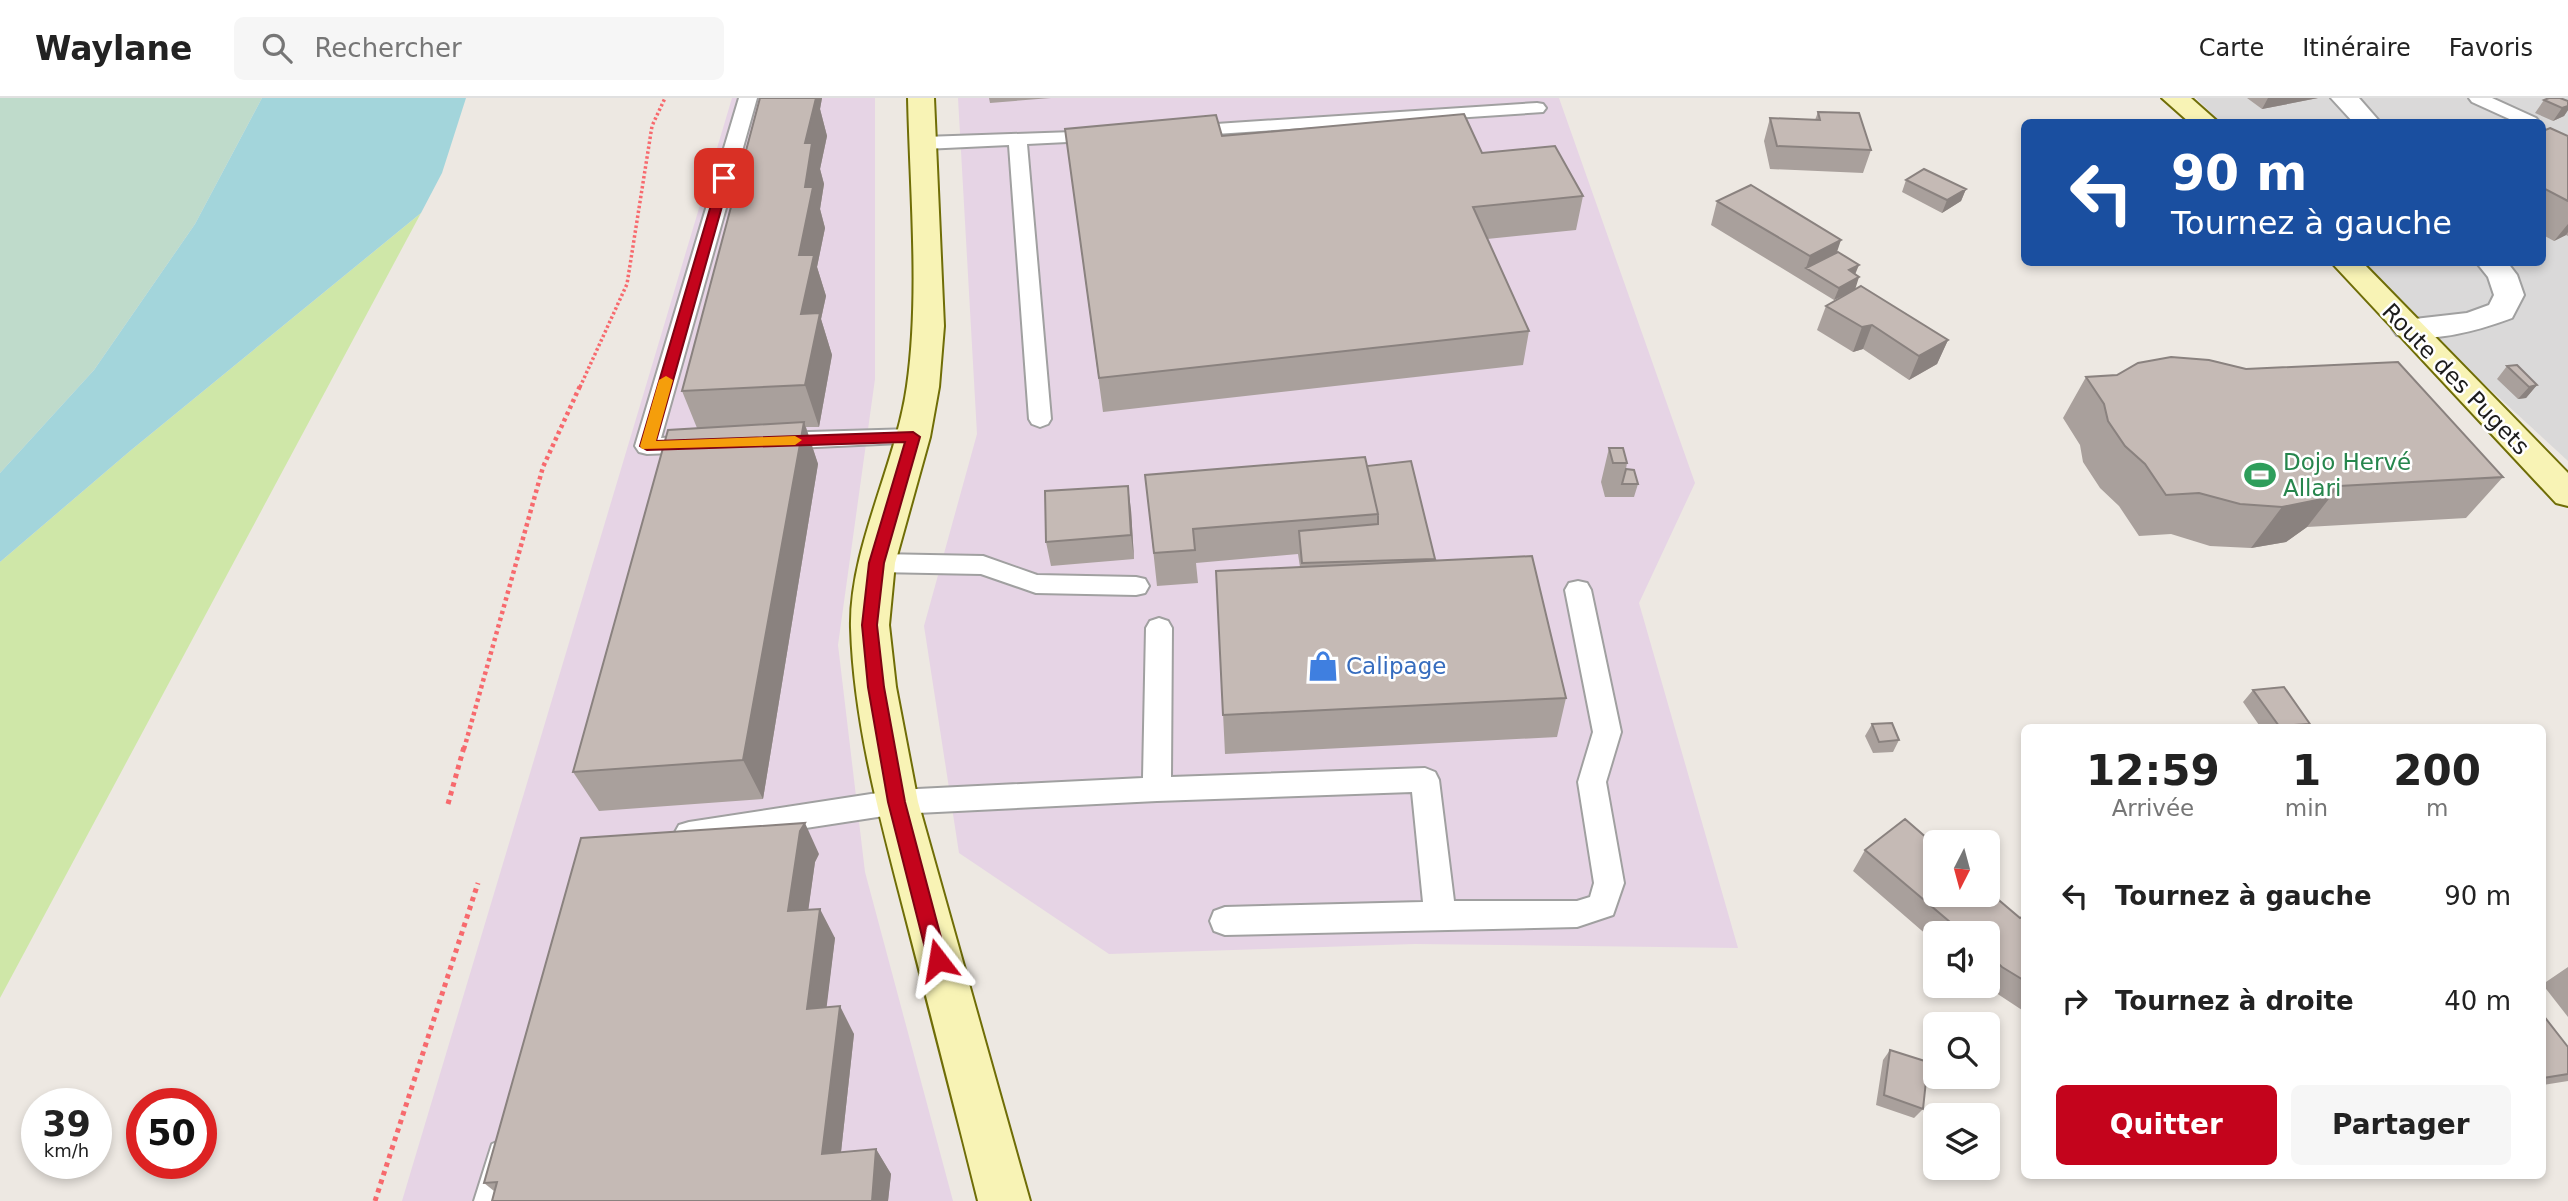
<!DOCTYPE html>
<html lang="fr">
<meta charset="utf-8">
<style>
:root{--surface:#fff;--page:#f6f6f6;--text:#222;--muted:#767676;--line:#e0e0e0;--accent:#c4041c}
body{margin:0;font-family:"DejaVu Sans",sans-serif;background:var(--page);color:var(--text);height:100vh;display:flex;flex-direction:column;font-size:26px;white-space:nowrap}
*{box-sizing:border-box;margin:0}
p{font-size:23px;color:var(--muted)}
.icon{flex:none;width:38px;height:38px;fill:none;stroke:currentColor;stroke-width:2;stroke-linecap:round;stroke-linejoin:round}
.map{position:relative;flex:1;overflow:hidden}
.side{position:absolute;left:2021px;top:626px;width:525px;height:455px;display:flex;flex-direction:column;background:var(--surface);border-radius:10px;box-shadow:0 4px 10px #0003}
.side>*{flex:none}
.guide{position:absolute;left:2021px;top:21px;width:525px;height:147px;border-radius:10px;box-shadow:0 4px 10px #0003;background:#1a4fa0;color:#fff;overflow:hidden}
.needle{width:46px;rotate:186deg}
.tools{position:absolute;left:1923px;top:732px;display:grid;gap:14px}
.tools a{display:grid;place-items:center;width:77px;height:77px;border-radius:10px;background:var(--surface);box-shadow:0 4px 10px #0003;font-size:35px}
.speed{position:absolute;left:21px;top:990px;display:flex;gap:14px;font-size:35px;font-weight:700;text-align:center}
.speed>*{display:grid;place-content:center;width:91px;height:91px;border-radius:50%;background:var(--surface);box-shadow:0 4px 10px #0003;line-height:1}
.speed small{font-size:18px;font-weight:400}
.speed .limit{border:10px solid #d22;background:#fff;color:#111}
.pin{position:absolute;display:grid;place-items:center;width:60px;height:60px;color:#fff;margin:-30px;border-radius:14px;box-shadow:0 4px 10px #0006}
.me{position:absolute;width:77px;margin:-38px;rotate:346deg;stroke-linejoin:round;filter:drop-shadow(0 0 5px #0008)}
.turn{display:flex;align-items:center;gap:24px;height:147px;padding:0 35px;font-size:32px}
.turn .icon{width:91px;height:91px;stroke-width:2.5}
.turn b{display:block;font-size:49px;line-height:60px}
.eta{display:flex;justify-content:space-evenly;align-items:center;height:119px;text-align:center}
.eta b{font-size:42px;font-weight:700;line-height:49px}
.primary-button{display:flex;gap:14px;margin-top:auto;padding:14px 35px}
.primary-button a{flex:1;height:80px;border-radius:10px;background:var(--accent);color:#fff;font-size:28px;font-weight:700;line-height:80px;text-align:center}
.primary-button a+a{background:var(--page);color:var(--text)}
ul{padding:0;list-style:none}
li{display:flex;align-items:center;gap:21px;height:105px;padding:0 35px}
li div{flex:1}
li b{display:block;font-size:26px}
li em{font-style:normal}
header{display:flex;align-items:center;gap:42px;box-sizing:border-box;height:98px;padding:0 35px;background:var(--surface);border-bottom:2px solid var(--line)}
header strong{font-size:33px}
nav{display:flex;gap:38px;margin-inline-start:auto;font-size:24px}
.search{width:490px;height:63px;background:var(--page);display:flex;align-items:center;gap:18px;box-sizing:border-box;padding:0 24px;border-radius:10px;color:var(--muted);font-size:26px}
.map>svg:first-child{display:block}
</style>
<header>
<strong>Waylane</strong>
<div class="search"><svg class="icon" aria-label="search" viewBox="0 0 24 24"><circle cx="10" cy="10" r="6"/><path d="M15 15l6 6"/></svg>Rechercher</div>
<nav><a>Carte</a><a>Itinéraire</a><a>Favoris</a></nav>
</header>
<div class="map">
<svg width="2568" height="1103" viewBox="0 0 2568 1103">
<rect width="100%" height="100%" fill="#ede8e2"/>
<!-- residential -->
<path fill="#dad9d9" d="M2196,0H2568V363L2481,283L2362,165L2543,164V24H2220Z"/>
<!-- industrial -->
<path fill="#e6d4e5" d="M732,0H875V281L838,547L865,774L953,1103H402Z
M958,0H1559L1695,385L1639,505L1738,850L1415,846L1109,856L959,755L924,528L977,336Z"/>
<!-- grass -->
<path fill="#cfe7a8" d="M421,115L0,900V464L130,353Z"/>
<!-- wetland -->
<path fill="#bfdbcb" d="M0,0H262L195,126L94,272L0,375Z"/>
<!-- water -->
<path fill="#a3d5db" d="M262,0H466L442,75L421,115L130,353L0,464V375L94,272L195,126Z"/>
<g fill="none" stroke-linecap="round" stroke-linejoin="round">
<defs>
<path id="lane" d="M739,0H757L661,340L698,338L706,341L710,346L706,351L698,354L647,356L639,354L635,348Z
M2469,0H2492L2536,20L2539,24H2516L2472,4Z
M1537,5L1543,6L1546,10L1543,14L1186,38L1177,33L1186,28Z
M1102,33L1111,38L1108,42L1027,46L1051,321L1048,326L1040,329L1032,326L1029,321L1009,47L924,51L915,45L924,39Z
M913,331L921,334L924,339L921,344L775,351L767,348L763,343L767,338L775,335Z
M877,456L983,458L1037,477L1136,479L1145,481L1149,488L1145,495L1136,497L1036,495L981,476L877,474L868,471L865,465L868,459Z
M1578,483L1587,485L1591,492L1621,634L1606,684L1624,785L1613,817L1577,829L1225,837L1214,833L1210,823L1214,813L1225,809L1423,804L1412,694L1157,703L897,716L689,748L679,745L674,736L679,727L689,724L897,692L1143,680L1146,530L1150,523L1159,520L1168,523L1172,530L1171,679L1425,670L1435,674L1439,682L1454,803H1577L1590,799L1594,785L1578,684L1593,634L1565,492L1569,485Z
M504,1041L516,1046L521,1058L508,1103H474L492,1046Z"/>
<path id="street" d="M2331,0H2359L2380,24H2353Z
M2476,164H2507L2517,177L2524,197L2512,220C2480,232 2431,246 2397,237L2392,230L2397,223L2467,215L2489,207L2494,197L2488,179Z"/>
<path id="secondary" d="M908,0H934L944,228L939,289L930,339L895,465L889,527L896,589L918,704L1030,1103H978C954,1006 929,909 904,813C880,720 854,626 851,530C849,451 896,367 907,288C920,198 910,92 908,0Z
M2162,0H2191L2218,24H2189Z
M2331,164H2362L2568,375V408L2556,405Z"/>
</defs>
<!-- lane casing -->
<use href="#lane" stroke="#a0a0a0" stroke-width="4"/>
<!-- street casing -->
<use href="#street" stroke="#a0a0a0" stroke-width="4"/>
<!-- secondary casing -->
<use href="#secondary" stroke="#6f6d07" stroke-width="4"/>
<!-- path-far2 -->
<path stroke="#f7696d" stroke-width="3.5" stroke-dasharray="2.5 2.5" stroke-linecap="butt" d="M580,289L627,186L652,28L665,0"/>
<!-- path-far1 -->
<path stroke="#f7696d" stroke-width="4.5" stroke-dasharray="3.5 3.5" stroke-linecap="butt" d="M464,651L543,369L580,288"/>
<!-- path -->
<path stroke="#f7696d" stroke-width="5" stroke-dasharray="4.5 4.5" stroke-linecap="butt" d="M448,706L464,649
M375,1103L478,785"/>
<!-- lane -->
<use href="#lane" fill="#fff" fill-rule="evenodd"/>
<!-- street -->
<use href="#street" fill="#fff" fill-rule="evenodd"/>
<!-- secondary -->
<use href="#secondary" fill="#f8f3b5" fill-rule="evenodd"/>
</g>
<!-- wall -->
<path fill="#a9a09c" d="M760,0H822L820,11L827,38L820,71L824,86L820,111L825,130L817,169L826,198L821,221L832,257L819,329H806L818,366L763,701L599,713L573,674L697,330L682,293Z
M989,0H1051L990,5Z
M2247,0H2318L2262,11Z
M2544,2L2568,3V12L2564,18L2553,23L2535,15Z
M1818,14L1871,52L1863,75L1770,71L1764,43L1770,20L1815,22Z
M1065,31L1222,38L1482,55L1583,98L1576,132L1487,141L1529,233L1523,267L1103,314Z
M2543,33L2568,38V138L2566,137L2554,143L2543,137Z
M1906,82L1966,91L1961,103L1942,115L1902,94Z
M1717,103L1837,154L1855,176V191L1948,242L1937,266L1909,282L1863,251L1853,254L1817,232L1826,208L1853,192L1834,202L1711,127Z
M2507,268L2537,287L2526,300L2518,301L2497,281Z
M2117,277L2503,379L2466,420L2307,429L2286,444L2251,450L2210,448L2171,436L2139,438L2119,408L2100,390L2083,364L2080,347L2063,320L2086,279Z
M1609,350L1627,365L1626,371L1638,386L1634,399H1605L1601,384Z
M1367,368L1435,461V463L1566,600L1557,639L1225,656L1216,473L1300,469L1298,456L1196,465L1198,485L1157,488L1145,377Z
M1131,412L1134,461L1051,468L1046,444Z
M2253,592L2310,626L2306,630H2261L2243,604Z
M1872,626L1899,642L1893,654L1873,655L1865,638Z
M1865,752L2020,820L2025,817V914L1984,887H1988V835H1936V845L1853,773Z
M819,756L815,764L808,812L835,840L826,909L854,936L841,1054L876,1051L891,1076L888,1103H492L494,1093L484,1085Z
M2568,869V919L2543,887V886Z
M2543,917L2568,949V983L2543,987Z
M1890,952L1923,1011L1914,1020L1876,1007L1883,962Z"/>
<!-- shaded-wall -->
<path fill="#8a827f" d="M804,0H822L820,11L827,38L820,71L824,86L820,111L825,130L817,169L826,198L821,221L832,257L819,329L805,287L801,216L799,157L805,45Z
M2268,0H2318L2262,11Z
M2568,8V12L2564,18L2553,23L2562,10Z
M1966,91L1961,103L1942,115L1947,102Z
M2568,126V134L2566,137L2554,143Z
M1841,142L1833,166L1806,170L1810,158Z
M1859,167L1854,179L1849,172Z
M1859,179L1855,192L1834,202L1839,190Z
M1872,227L1863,251L1853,254L1862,229Z
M1948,242L1937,266L1909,282L1919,258Z
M2537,287L2526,300L2518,301L2529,289Z
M804,324L818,366L763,701L743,662Z
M1128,388L1131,412L1134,461L1131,437Z
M2339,388L2307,429L2286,444L2251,450L2282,409Z
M805,725L819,756L815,764L804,843L788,813L800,733Z
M820,811L835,840L823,939L807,911Z
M840,908L854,936L838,1081L822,1056Z
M876,1051L891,1076L888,1103H872Z"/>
<!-- building -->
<path fill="#c5bab5" stroke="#8a827f" stroke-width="2" d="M760,0H816L805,45H812L805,89H813L799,157H814L801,216L820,215L805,287L682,293Z
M2549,0H2560L2568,3V8L2562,10L2544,2Z
M1818,14L1859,15L1871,52L1777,48L1770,20L1820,22Z
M1464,16L1482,55L1555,48L1583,98L1473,109L1529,233L1099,280L1065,31L1216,17L1222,38Z
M2550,30L2568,38V103L2543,90V33Z
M1924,71L1966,91L1947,102L1906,82Z
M1751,87L1841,142L1810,158L1717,103Z
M1838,154L1859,167L1849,172L1859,179L1839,190L1806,170Z
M1861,188L1948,242L1919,258L1872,227L1862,229L1826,208Z
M2171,259L2209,262L2246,271L2398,264L2503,379L2339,388L2317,402L2282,409L2240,406L2199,395L2166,397L2145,366L2125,348L2108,323L2104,306L2086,279L2117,277L2138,265Z
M2517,267L2537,287L2529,289L2507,268Z
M804,324L743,662L573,674L668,332Z
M1609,350H1623L1627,365H1613Z
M1365,359L1378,416L1193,431L1195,452L1154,455L1145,377Z
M1411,363L1435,461L1302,465L1299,433L1378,426V416L1367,368Z
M1626,371L1634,372L1638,386H1622Z
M1128,388L1131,437L1046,444L1045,393Z
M1532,458L1566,600L1223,617L1216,473Z
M2284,589L2310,626L2279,628L2253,592Z
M1892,625L1899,642L1879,644L1872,626Z
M1905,721L1936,748V796H1988V793L2020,820L2025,817V883L2002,869L1988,856V835H1963L1865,752Z
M805,725L800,733L788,813L820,811L807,911L840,908L822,1056L876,1051L872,1103H492L497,1084L484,1085L581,740Z
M2543,917L2568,949V976L2543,980Z
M1890,952L1928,964L1923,1011L1884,997Z"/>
<!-- route -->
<path fill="#c4041c" stroke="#7f0312" stroke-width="2" d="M724,77L730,80L656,343L913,334L920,339L884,465L877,527L884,589L905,704L947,862L944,868L938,871L931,868L928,862L888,704L868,589L862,527L869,465L905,344L647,352L640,348L719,80Z"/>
<!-- slow -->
<path fill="#f59e0b" d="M666,278L673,282L656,343L795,338L802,342L795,347L642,351L640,348L659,282Z"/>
<!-- icons -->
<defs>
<symbol id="stadium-bare" viewBox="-9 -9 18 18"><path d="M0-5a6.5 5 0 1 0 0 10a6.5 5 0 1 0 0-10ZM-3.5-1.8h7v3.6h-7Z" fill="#2e9e5b" stroke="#fff" stroke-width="2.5" paint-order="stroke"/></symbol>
<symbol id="shop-bare" viewBox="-9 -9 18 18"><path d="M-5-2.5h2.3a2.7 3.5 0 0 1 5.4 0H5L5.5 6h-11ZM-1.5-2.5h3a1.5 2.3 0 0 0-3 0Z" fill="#3f7fe0" stroke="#fff" stroke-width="2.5" paint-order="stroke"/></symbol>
</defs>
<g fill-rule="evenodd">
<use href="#stadium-bare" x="2238" y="355" width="44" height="44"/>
<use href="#shop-bare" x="1301" y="546" width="44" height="44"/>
</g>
<g text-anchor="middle" stroke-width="5" stroke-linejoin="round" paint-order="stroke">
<!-- street labels -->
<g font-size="23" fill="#1c1c1c" stroke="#fff">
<text transform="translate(2456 281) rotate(46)" y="8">Route des Pugets</text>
</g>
<!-- leisure labels -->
<g font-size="23" fill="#27864d" stroke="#fff" text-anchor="start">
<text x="2283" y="372">Dojo Hervé<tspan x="2283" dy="26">Allari</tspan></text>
</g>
<!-- shop labels -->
<g font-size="23" fill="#366cbe" stroke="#fff" text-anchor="start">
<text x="1346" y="576">Calipage</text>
</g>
</g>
</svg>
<div class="tools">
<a><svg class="needle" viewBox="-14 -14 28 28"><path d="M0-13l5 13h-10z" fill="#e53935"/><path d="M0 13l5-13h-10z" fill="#767676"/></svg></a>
<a><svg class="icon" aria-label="sound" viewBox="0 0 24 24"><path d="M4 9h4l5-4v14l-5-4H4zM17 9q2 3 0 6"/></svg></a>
<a><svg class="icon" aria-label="search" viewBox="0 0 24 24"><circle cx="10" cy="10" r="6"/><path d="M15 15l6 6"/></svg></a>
<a><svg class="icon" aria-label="layers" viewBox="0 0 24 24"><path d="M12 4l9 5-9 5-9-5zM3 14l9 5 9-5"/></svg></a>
</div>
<div class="speed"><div>39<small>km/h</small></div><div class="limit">50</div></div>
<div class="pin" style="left:724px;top:80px;background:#d93025"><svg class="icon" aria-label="arrive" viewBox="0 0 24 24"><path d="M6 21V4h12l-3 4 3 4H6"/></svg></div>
<svg class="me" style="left:938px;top:862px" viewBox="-20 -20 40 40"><path d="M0-17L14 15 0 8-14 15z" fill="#c4041c" stroke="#fff" stroke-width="4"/></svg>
<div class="guide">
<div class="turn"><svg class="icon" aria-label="left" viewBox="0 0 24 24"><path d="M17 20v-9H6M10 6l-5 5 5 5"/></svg><div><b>90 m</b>Tournez à gauche</div></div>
</div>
<section class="side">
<div class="eta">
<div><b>12:59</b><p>Arrivée</p></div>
<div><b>1</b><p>min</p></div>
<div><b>200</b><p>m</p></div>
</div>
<ul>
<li><svg class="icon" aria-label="left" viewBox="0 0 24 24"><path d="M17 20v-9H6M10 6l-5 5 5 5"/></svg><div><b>Tournez à gauche</b></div><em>90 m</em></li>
<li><svg class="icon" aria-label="right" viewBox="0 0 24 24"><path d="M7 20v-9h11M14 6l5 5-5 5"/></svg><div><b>Tournez à droite</b></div><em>40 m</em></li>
</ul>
<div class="primary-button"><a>Quitter</a><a>Partager</a></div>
</section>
</div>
